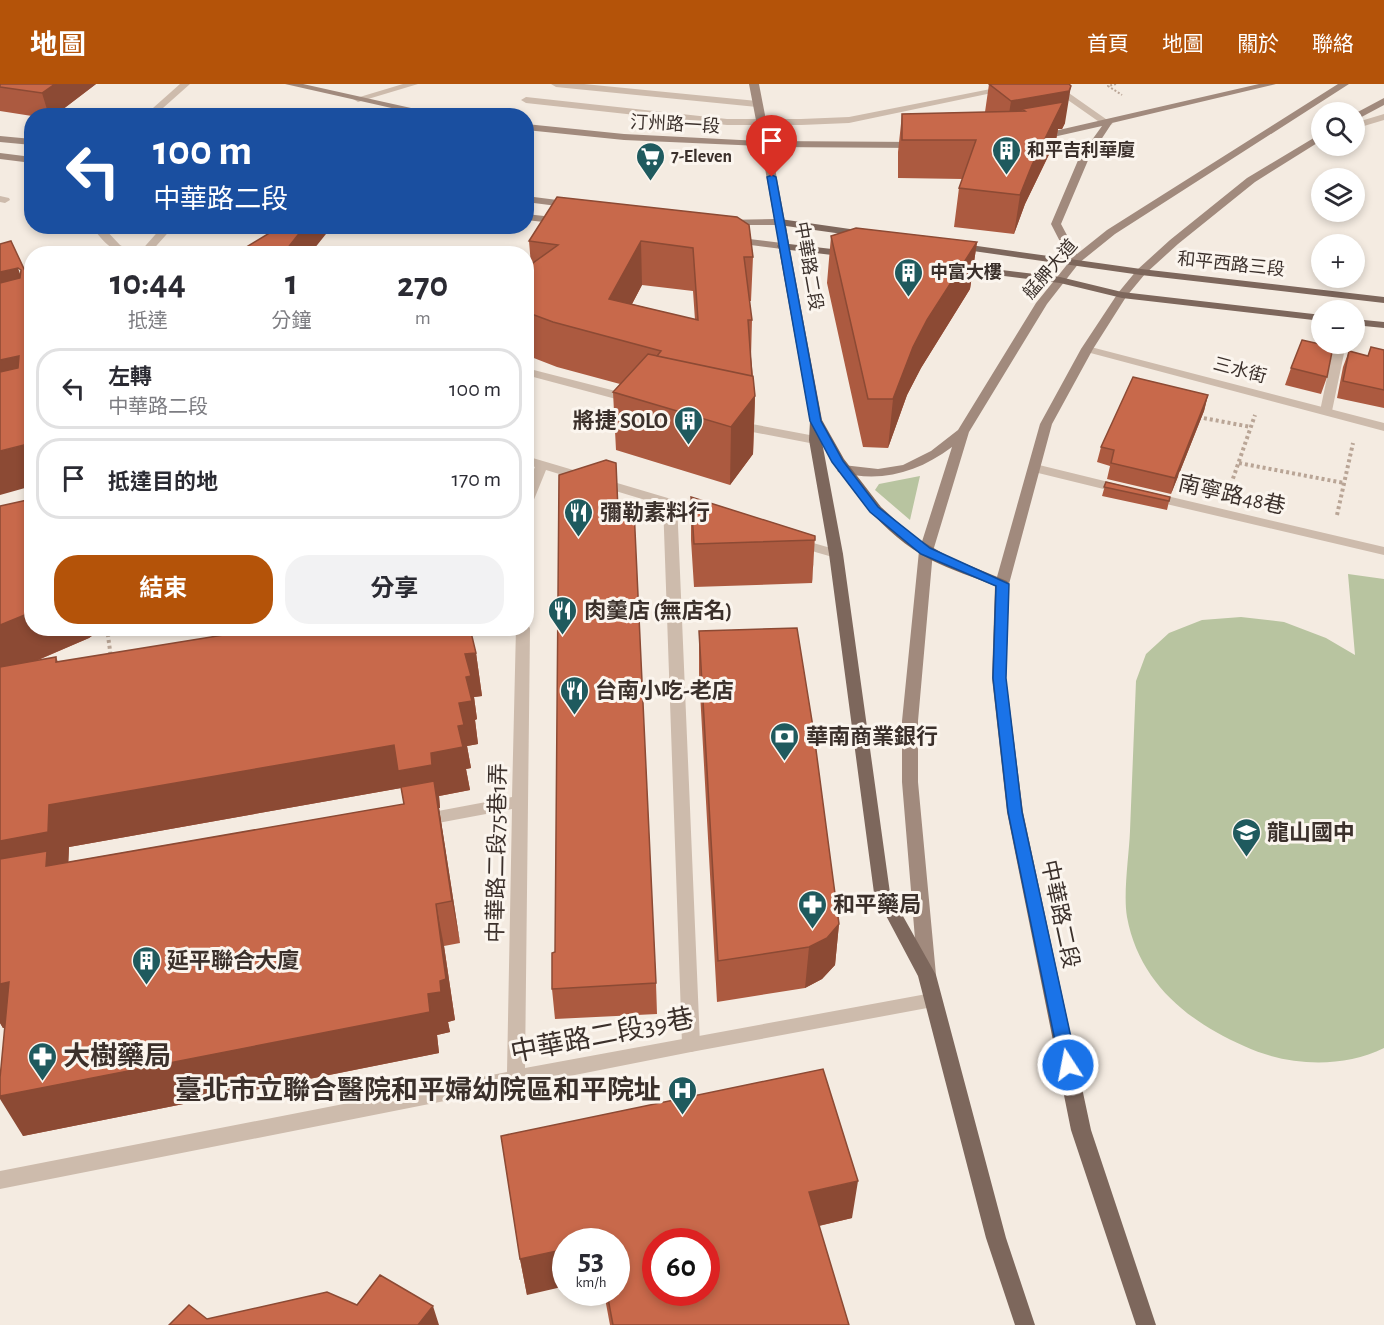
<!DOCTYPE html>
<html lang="zh-TW">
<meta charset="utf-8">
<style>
:root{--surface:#fff;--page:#f2f2f3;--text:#2b2b33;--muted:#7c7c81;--line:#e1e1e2;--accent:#b45309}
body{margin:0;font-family:"Alegreya Sans","Noto Sans TC",sans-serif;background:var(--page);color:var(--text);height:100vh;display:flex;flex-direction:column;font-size:22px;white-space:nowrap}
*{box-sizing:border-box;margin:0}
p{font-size:20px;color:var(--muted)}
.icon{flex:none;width:33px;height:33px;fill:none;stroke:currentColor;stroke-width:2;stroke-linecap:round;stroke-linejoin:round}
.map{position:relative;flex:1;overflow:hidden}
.drawer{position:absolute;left:24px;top:162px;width:510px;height:390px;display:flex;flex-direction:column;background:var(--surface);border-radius:24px;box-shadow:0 3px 9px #0003}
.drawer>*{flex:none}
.hud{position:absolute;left:24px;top:24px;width:510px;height:126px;border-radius:24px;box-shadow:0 3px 9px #0003;background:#1a4fa0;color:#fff;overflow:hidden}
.tools{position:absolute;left:1311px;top:18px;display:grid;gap:12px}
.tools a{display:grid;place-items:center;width:54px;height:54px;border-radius:50%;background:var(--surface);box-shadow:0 3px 9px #0003;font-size:30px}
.speed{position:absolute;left:552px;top:1144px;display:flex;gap:12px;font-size:30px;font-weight:700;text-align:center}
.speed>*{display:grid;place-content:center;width:78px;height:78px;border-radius:50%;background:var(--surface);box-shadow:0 3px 9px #0003;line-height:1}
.speed small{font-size:15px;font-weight:400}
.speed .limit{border:9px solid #d22;background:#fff;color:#111}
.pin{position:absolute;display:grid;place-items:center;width:51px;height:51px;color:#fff;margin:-62px -26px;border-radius:50% 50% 50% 0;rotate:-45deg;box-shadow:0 0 6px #0007}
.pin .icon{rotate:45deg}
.me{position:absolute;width:66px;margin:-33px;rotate:349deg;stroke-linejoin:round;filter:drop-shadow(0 0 4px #0008)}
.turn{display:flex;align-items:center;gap:21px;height:126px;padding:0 30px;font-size:27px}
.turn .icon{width:78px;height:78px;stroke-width:2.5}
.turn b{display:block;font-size:42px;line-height:51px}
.eta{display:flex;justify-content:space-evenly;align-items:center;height:102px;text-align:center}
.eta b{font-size:36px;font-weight:700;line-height:42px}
.action{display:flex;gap:12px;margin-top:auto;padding:12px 30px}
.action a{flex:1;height:69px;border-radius:24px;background:var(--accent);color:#fff;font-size:24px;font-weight:700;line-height:69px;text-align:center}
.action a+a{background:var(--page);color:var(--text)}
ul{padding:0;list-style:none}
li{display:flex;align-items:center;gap:18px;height:81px;margin:0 12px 9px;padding:0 18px;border:3px solid var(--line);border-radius:24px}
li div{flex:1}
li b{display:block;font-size:22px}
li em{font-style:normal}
header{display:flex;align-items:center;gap:36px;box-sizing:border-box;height:84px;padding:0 30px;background:var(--accent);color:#fff}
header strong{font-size:28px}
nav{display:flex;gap:33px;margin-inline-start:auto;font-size:21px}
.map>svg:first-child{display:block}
</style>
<header>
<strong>地圖</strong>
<nav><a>首頁</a><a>地圖</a><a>關於</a><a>聯絡</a></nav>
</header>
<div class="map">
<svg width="1384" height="1241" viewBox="0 0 1384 1241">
<rect width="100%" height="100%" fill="#f4ebe1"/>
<!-- green -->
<path fill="#b8c4a0" d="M920,392L910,436L875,406L879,400Z
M1348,490L1384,495V964C1341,985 1287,982 1244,962C1187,937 1139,898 1127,833C1123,809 1129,772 1130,747C1132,697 1134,647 1136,597L1146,570L1169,549L1202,536L1241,533L1284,538L1326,554L1355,571Z"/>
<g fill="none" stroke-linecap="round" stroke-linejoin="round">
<!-- path-far1 -->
<path stroke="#b9a596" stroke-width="2" stroke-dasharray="2 2" stroke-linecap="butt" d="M1116,0L1108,2L1122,11"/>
<!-- path -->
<path stroke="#b9a596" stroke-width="4" stroke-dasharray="3 3" stroke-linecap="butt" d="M1198,333L1251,343
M1239,379L1344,399
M1229,406L1255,331
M1337,431L1353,359
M107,544L111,574"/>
<!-- lane -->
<path fill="#cdbbac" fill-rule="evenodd" d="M551,0H584L757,17L762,20L757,23L556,3Z
M1016,0H1035L849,39L801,41H727L526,19L521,16L526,13L727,35H801L849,33Z
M0,112L9,114L10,116L5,119L0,118Z
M91,142H102L120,161L136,170C112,170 106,160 91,142Z
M163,142H174L149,170H138Z
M1334,260H1346L1332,327L1326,331L1320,327Z
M526,284L635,312L637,315L631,319L526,291Z
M736,337L815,352L821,356L815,360L732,344V338Z
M1035,380L1129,403L1130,406L1124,410L1030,387L1029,384Z
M1150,408L1384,463V471L1145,415L1143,412L1145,409Z
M670,414L677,418L700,960L697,966L691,968L685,966L682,960L663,418Z"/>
<!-- street -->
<path fill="#cdbbac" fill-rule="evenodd" d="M180,0H190L154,32H144Z
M403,0H418L358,18L353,15Z
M1045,0H1056L1113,40L1105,42Z
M1384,30V36L1354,45V39Z
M1087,262L1384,339V347L1083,267L1081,265Z
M526,372L715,428L717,431L715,434H705L546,386L533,418L526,422V402L535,383L526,380Z
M796,454L841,467L843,470L836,474L791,461L789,458Z
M526,540L530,544L525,984L932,909L938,912L941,917L938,922L691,968L0,1105V1087L507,988L512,725L422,742L416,740L414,736L416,732L422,730L512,713L516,544H526Z"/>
<!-- secondary -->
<path fill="#a18a7d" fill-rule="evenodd" d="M285,0H303L447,32H427Z
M749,0H759L770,57L917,58L922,61L917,64L771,63L785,138L780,141H725L720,138L721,136L774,135L761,62L624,56L526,46V40L624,50L760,57Z
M1259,0H1276L1112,39L1089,74L1061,140L1077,170L1107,146L1338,0H1349L1115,150L1079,179L1047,220L969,348L933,467L918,637V698L936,891L933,896L927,898L921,896L918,891L902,698V637L919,467L952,363C917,389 881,399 838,388L837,385L843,381L878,385L903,381L931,367L958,346L1036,219L1070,177L1051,140L1079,74L1102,42L1040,56L1035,53L1037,51Z
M1384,14V21L1354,37V30Z
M1322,49V56L1255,98L1178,160L1145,190L1126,213L1093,265L1052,340L1009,500L1007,503H997L995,500L1040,340L1081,265L1118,209L1137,186L1170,156L1247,94Z
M0,52L32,55V61L0,58Z
M0,69L32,73V79L0,75Z
M526,112L573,118L578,121L573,124L526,118Z
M526,130L562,134L567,137L562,140L526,136Z
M732,153L782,159L787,162L782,165L728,158V154Z"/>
<!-- primary -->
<path fill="#7d675c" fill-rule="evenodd" d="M780,135L864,147L869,150L864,153L786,142L789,160L849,167L854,170L849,173L790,166L822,336L844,375L881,423L913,452L949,473L1007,497L1009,500L1006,594L1023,728L1091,1046L1156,1241H1136L1071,1046L1007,728L992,594L995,502C974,493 951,486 931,476C882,450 849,405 822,358L843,470L890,809L936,891L1006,1154L1035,1241H1015L986,1154L918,892L874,809L829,470L809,356L810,337L779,165L777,162L779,160L775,138Z
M956,159L1141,185L1384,213V219L1141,191L952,164L951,162Z
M953,180L1060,193L1122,208L1322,231V237L1122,214L1060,199L949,185L948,183Z
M1354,235L1384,238V244L1354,241Z"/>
</g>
<!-- wall -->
<path fill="#ac5a40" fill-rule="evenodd" d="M0,0H96L54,32H32L0,27Z
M989,0L1065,39L1062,45H1058L1056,56L1025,120L1014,150L954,143L959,104L963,95L898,94V68L902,30L985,28Z
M557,113L753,173L751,217H749L752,236L751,273L755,312L753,370L730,401L616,366L613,308L620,300L557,283L526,271V184L531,181L529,157ZM642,201L693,207L695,236L632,220Z
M831,152L977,158L970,205L921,284L907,311L888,364L863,363L827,199Z
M1384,266V324L1337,314L1343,283L1349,267L1368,272Z
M1291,284L1327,293L1321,310L1285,301Z
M1208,311L1204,327L1171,410L1107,395L1110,382L1097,378L1101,363Z
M1106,398L1170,413L1167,426L1102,412Z
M691,413L815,452L812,499L694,503L691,456Z
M0,422L32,544H103L89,554L36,577L56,573L58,578L476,569L482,612L474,613L477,635L475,636L478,660L467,662L471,684L466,685L470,706L439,712L440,724H439L460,859L444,862L455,936L448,938L450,948L437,951L439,969L23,1052L5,944H3L0,939ZM401,704L404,720L68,778L69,763Z
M125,544H154L132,549Z
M699,547L839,840L835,881L822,895L805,904L717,918L699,590Z
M555,868L656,899L657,930L555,935L552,905Z
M501,1052L852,1134L819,1142L849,1241H610L604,1209H616V1158H566L527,1211L520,1175Z"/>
<!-- shaded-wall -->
<path fill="#8c4a34" d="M55,0H96L54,32H49L42,9Z
M1071,2L1065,39L1062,45H1058L1056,56L1025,120L1014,150L1020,111L1025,27L1022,25L1018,52L1005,55L1011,17Z
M305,142H324L326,150L310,170H283Z
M641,157L642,201L614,254L609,215Z
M977,158L970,205L921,284L907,311L888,364L893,315L913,263L927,236Z
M18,184L31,222L0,230V188Z
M19,272L32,306L0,319V276Z
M1208,311L1204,327L1171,410L1175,394Z
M755,312L753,370L730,401L731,343Z
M32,359V402L0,411V367Z
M815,452L812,495V499Z
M32,528V544H103L89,554L0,592V541Z
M142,544H154L143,547Z
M476,569L482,612L474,613L477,635L475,636L478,660L467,662L471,684L466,685L470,706L439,712L440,724H439L460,859L452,817L401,704L69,763L68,791L0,782V741L49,721L394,661L431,669L458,642L459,619L466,593L465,570Z
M436,820L444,862L455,936L448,938L450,948L437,951L439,969L23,1052L0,1015V1012L428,910L440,897Z
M839,840L835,881L822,895L805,904L809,863Z
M9,898L32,939L3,944L0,939V900Z
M858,1097L852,1134L805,1145L809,1108Z
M566,1165V1202L527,1211L520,1175Z
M433,1222L439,1241H418Z"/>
<!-- building -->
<path fill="#c8694b" stroke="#8c4a34" stroke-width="1.5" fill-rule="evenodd" d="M0,0H55L42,9L0,3Z
M989,0H1069L1071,2L1069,7L1011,17Z
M1063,18L1032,81L1020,111L959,104L976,56H902V30L1025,27L1022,25Z
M557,113L737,133L749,141L753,173H744L752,236H748L752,292L657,272L661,267L553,238L526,228V184L558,161L529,157ZM641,157L693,164L698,236L609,215Z
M281,142H305L283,170H235Z
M856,144L977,158L927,236L913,263L893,315H868L831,152Z
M11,157L32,202V359L0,367V288L18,284L19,272L0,276V199L20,194L21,186L18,184L0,188V160Z
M1302,256L1333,263L1327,293L1291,284Z
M1371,263L1384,266V306L1343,297L1349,267L1368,272Z
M648,270L753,292L755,312L731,343L613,308Z
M1133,293L1208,311L1175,394L1111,379L1114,366L1101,363Z
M606,376L616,379L618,426L634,425L656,899L552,905V869L555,868L559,391Z
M1106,398L1170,413L1169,417L1104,403Z
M691,413L815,452V456L694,460Z
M32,415V528L0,541V422Z
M267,544H470L476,569L465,570L471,592L466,593L472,617L459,619L464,641L458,642L463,663L431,669L432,681L398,687L394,661L49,721L48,748L0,757V583L56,573V578Z
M797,544L813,643L839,840L827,854L809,863L718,877L699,547Z
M434,697L452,817L436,820L446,895L440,897L441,908L428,910L430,928L0,1012V994L9,898L0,900V775L47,767L46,782L404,720L401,703Z
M823,985L858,1097L809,1108L849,1241H613L607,1209H616V1158H566V1165L520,1175L501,1052ZM656,1158H706V1209H656Z
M380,1191L433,1222L418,1241H169L189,1221L207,1235L327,1208L357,1221Z"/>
<!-- route -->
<path fill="#1a73e8" stroke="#114b97" stroke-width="1.5" d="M772,91L776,93L821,337L843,377L878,423L930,464L1009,500L1006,594L1022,728L1077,981L1074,987L1068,989L1062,987L1060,981L1008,728L993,594L996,502L921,470L870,428L832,378L810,337L767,93Z"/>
<!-- icons -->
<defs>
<symbol id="building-pin" viewBox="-11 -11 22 30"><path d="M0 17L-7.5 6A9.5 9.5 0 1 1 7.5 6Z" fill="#1f5a5e" stroke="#fbf5ee"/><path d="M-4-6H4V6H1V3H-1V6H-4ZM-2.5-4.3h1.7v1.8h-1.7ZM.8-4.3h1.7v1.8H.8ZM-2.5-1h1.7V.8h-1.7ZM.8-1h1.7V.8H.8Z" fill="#fff"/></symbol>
<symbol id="supermarket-pin" viewBox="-11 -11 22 30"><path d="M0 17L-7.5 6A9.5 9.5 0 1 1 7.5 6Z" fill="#1f5a5e" stroke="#fbf5ee"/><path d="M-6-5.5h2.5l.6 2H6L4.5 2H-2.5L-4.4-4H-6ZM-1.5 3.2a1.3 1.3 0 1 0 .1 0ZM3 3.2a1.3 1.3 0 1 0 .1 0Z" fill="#fff"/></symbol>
<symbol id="restaurant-pin" viewBox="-11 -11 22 30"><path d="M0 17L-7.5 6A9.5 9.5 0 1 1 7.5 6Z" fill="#1f5a5e" stroke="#fbf5ee"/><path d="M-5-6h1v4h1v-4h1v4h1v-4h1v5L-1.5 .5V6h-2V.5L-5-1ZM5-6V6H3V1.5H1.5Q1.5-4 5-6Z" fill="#fff"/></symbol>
<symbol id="bank-pin" viewBox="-11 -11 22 30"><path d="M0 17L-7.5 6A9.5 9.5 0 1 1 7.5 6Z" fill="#1f5a5e" stroke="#fbf5ee"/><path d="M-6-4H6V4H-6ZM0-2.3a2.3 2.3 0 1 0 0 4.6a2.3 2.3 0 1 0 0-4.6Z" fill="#fff"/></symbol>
<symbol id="school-pin" viewBox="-11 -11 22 30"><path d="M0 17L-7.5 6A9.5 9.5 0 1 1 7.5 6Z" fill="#1f5a5e" stroke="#fbf5ee"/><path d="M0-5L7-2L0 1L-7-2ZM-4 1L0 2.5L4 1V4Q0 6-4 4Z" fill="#fff"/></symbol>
<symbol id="pharmacy-pin" viewBox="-11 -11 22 30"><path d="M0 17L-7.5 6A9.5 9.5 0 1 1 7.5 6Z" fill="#1f5a5e" stroke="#fbf5ee"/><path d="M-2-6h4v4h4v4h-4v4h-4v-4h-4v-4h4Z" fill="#fff"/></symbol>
<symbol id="hospital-pin" viewBox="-11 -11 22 30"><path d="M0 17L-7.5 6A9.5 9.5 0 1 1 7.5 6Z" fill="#1f5a5e" stroke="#fbf5ee"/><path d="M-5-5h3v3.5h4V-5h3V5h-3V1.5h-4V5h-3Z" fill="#fff"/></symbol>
</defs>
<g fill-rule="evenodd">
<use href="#building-pin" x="990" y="50" width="33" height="45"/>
<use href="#supermarket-pin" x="634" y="56" width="33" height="45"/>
<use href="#building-pin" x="892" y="172" width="33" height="45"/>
<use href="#building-pin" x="672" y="320" width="33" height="45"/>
<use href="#restaurant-pin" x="562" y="412" width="33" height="45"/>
<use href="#restaurant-pin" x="546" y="510" width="33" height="45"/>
<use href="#restaurant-pin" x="558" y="590" width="33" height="45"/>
<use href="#bank-pin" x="768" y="636" width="33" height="45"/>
<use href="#school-pin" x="1230" y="732" width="33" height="45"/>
<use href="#pharmacy-pin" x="796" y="804" width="33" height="45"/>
<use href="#building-pin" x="130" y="860" width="33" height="45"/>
<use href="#pharmacy-pin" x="26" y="956" width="33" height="45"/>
<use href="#hospital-pin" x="666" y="990" width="33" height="45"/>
</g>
<g text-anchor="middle" stroke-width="6" stroke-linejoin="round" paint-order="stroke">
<!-- far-street labels -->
<g font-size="18" fill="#3b302b" stroke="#fbf5ee">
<text transform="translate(675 40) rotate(3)" y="6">汀州路一段</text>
<text transform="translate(1231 180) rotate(6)" y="6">和平西路三段</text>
<text transform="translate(809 182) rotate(80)" y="6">中華路二段</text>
<text transform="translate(1050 185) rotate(-49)" y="6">艋舺大道</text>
<text transform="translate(1240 286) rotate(15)" y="6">三水街</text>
</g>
<!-- far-poi labels -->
<g font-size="18" font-weight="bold" fill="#3b302b" stroke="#fbf5ee" text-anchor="start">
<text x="1027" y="72">和平吉利華廈</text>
<text x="671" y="78">7-Eleven</text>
<text x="930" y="194">中富大樓</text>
</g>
<!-- poi labels -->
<g font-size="22" font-weight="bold" fill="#3b302b" stroke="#fbf5ee" text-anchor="start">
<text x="668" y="344" text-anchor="end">將捷 SOLO</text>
<text x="600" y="436">彌勒素料行</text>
<text x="584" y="534">肉羹店 (無店名)</text>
<text x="595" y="614">台南小吃-老店</text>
<text x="806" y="660">華南商業銀行</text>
<text x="1267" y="756">龍山國中</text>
<text x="833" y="828">和平藥局</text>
<text x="167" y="884">延平聯合大廈</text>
</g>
<!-- street labels -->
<g font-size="22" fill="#3b302b" stroke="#fbf5ee">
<text transform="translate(1232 410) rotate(13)" y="8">南寧路48巷</text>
<text transform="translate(496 769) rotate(-89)" y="8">中華路二段75巷1弄</text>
<text transform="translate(1061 830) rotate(78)" y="8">中華路二段</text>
</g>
<!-- near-street labels -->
<g font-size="27" fill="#3b302b" stroke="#fbf5ee">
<text transform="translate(602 951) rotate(-11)" y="9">中華路二段39巷</text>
</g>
<!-- near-poi labels -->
<g font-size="27" font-weight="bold" fill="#3b302b" stroke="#fbf5ee" text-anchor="start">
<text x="63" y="981">大樹藥局</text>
<text x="661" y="1015" text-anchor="end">臺北市立聯合醫院和平婦幼院區和平院址</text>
</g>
</g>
</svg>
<div class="tools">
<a><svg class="icon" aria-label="search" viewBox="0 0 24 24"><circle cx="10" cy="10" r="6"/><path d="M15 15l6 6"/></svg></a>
<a><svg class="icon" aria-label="layers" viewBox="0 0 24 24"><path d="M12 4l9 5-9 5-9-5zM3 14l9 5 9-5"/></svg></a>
<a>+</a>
<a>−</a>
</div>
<div class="speed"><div>53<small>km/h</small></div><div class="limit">60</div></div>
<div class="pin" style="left:772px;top:93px;background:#d93025"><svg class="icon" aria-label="arrive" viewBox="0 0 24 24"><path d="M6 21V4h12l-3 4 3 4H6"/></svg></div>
<svg class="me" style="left:1068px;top:981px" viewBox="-20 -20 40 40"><circle r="17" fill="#1a73e8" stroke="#fff" stroke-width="3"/><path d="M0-11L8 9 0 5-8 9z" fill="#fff"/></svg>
<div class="hud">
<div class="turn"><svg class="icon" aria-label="left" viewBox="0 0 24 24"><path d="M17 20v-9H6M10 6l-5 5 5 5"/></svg><div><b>100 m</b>中華路二段</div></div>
</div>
<section class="drawer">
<div class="eta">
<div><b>10:44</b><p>抵達</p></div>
<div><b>1</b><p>分鐘</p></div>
<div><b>270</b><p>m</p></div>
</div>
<ul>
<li><svg class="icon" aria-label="left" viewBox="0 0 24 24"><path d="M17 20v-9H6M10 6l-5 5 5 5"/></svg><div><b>左轉</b><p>中華路二段</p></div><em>100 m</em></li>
<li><svg class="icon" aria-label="arrive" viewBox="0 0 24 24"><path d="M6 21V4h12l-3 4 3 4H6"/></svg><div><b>抵達目的地</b></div><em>170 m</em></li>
</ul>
<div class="action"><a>結束</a><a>分享</a></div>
</section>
</div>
